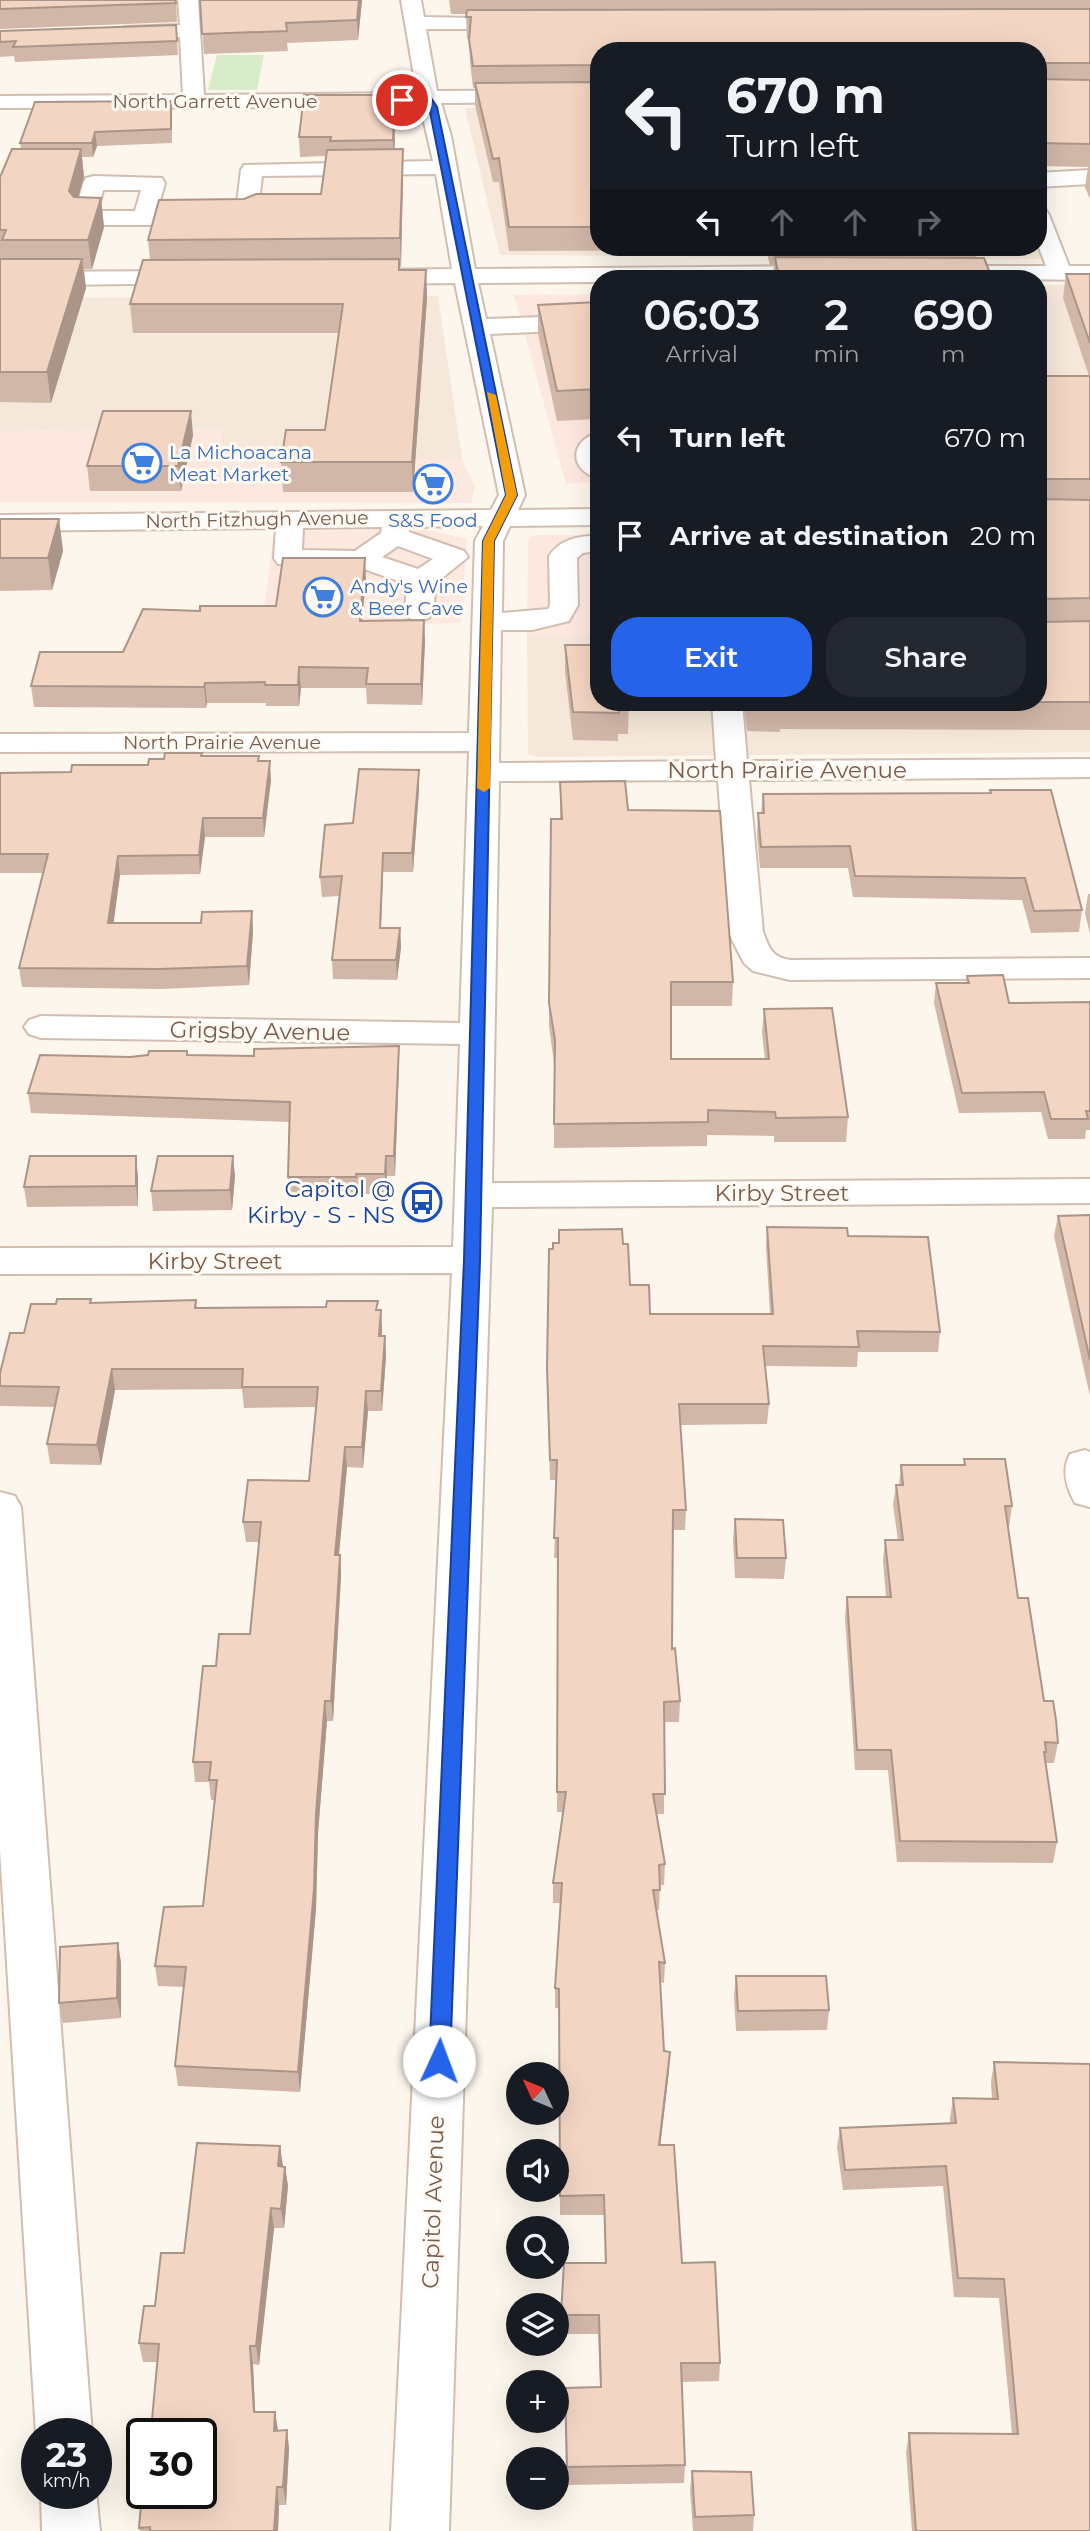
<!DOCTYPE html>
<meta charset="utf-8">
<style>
:root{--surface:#171b24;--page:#242831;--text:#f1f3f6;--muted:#9ea1a6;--accent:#2563eb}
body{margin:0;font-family:Montserrat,sans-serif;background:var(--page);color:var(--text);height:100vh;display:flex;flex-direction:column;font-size:26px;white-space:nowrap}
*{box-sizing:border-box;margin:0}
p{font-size:23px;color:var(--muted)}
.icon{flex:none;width:38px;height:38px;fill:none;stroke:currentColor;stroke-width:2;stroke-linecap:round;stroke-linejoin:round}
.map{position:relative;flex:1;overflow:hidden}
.drawer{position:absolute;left:590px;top:270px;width:457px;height:441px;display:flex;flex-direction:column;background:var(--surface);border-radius:28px;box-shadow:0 7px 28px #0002}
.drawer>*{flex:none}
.guide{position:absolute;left:590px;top:42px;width:457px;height:214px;border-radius:28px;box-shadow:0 7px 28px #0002;background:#171b24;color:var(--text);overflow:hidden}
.needle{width:46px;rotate:314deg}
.buttons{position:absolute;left:506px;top:2062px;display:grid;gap:14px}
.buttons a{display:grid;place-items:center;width:63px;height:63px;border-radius:50%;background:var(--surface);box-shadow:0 7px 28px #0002;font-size:35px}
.speed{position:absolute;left:21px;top:2418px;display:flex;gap:14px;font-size:35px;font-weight:700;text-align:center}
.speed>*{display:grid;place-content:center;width:91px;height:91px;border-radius:50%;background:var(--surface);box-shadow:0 7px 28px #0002;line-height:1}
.speed small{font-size:18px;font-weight:400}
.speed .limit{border:4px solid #111;border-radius:10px;background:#fff;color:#111}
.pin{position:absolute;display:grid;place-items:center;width:60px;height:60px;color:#fff;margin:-30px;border:4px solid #fff;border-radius:50%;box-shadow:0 2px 7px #0007}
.me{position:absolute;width:77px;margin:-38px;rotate:2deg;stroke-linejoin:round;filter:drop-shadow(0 0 5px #0008)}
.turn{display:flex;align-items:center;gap:24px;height:147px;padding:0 21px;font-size:32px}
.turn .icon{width:91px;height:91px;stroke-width:2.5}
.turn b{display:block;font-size:49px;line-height:60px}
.lanes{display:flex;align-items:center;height:66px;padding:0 21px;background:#0003;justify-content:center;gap:35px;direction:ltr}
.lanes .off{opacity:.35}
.eta{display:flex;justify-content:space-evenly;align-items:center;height:119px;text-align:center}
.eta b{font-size:42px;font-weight:600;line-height:49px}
.action{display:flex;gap:14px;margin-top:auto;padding:14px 21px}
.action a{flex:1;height:80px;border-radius:28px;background:var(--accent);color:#fff;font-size:28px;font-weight:600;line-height:80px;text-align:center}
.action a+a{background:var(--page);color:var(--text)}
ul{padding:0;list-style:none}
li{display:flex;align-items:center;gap:21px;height:98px;padding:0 21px}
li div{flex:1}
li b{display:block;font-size:26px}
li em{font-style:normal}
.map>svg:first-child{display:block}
</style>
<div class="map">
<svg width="1090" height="2531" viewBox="0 0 1090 2531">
<rect width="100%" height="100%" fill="#fdf6ec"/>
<!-- residential -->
<path fill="#f5e8da" d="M598,107V247H1038V240L1044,259L500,255L465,108Z
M1038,285H1090V387H1038Z
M438,296L462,459H225L221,429L0,432V298Z
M1090,532V752L537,757L528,754L527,636L598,634V702H1038Z"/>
<!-- commercial -->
<path fill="#fde8e0" d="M598,294V496H595L589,482L566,484L514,295Z
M221,429L225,459H462L475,487L471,503L0,502V432Z
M425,529L467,539L461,623L262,627L274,531Z
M538,535H598V634L527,636L528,543L530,537Z"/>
<!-- green -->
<path fill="#d8ecc9" d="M217,55H264L257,90H208Z"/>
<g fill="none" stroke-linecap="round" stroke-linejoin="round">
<defs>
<path id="minor" d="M178,0H198L204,95L417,93L401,0H421L424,17L524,19L527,23L524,27L517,29H426L437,91L598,90V102L441,103L451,136L475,269L825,266L833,268L837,273L832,278H598V282L478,283L486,319L598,315V329L490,334L525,495L518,510L598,509V525L510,526L503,541L502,613L548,609L550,605L549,556C561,538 578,537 598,535V551L583,553L577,558L578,605L569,621L532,630H501L499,763L716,761L712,702H742L747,761L1090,759V777L749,780L763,932C769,948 772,957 790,960L1090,958V978L790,980L753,971L744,963L733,942L729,932L718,780L499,781L492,1183L1090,1179V1203L492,1207L449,2531H391L452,1273L0,1274V1248L453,1247L460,1044L41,1038L29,1034L24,1027L29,1020L41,1016L460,1023L469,751L0,752V734L469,733L475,541L483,526L409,527V532L464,551L468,557L436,583L433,612L429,618L419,621L409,618L405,612L407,584L358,567L278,564L274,558L276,528L0,531V515L491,510L499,495L455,283L375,284L367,282L363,277L367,272L375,270L452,269L436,174L262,176L257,218L254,223L246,225H85L77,223L74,218L83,183L86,178L94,176L162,178L165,183L157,211H236L241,170L244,165L433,161L420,105L392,107L0,108V96L183,95L180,37L125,39L118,37L115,33L118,29L125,27L180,25ZM103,190H141L135,211H98ZM382,527L381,533L355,551L302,550L303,528ZM398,546L433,559L418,569L382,557Z
M1090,170V184L1038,187V173Z
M1038,208L1046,210L1049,215L1069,266H1090V280L931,278L926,273L930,268L938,266H1046L1038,245Z
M188,271L196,273L200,278L196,283L0,286V272Z
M598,433V478C569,471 569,440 598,433Z
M1085,1450L1090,1452V1507L1075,1503C1066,1487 1061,1470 1070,1454Z
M0,1492L15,1496L21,1507L92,2434H36L0,1850Z
M96,2491L100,2531H42L41,2494H96Z"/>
</defs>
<!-- minor casing -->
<use href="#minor" stroke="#d1beb0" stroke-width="4"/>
<!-- minor -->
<use href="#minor" fill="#fff" fill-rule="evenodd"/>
</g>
<!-- wall -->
<path fill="#d1b7a8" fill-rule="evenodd" d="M0,0H176L177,22L0,29Z
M200,0H362L358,40L287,43L288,51L204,54Z
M449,0H1090V199L1085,187L1088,167L1038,166V51H598V247H1036V248H977L976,258L992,278H773L774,265H770L766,250L509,251L499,182H493L475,105V88H473L470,62L469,39H467L466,14H451Z
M176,25L178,55L15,62L14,56L0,57V31Z
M390,114L389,121H394V149L403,177L401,267H399V270H426L427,298L413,492H283L281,462L325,430L339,333H133L130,304L150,260L148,240L244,199L321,194L326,156L300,157L299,137Z
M172,115V143L97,146L93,157H82L84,177L78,197L101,198L104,227L92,269H84L86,288L51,403L0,402V259H4L0,258V177L21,149L20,143Z
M1066,274H1090V730L780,729V732L747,731L744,702H1038V376H1089L1063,298Z
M598,302V419L557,421L538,334V305Z
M193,435L181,491H90L87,466Z
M0,519H59L63,551L52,590L0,591Z
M366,578L362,621L425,641L422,705L367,704L366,688H301L299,706H266V703H207L206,708L34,707L31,686L123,652L200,611L276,606Z
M565,645L629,702L628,734H618V741L573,740L565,672Z
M202,756L259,761L271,780L264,837H205L200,874L120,875L113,923H201L252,911L253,931L249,985L162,989L22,987L19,968L43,873H0V773L71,772L148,765L164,759Z
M419,770V789L413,872H383L381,928H400L401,947L397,980L333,979L332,960L340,896L322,897L320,877L353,823Z
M560,782L628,810L733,982L732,1006H671V1059H765L762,1033L764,1009L848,1117L846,1142H774V1136L707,1135V1146L554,1148V1063L549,1026L550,855L560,819Z
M990,790L1082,910L1079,932L1031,933L1022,900L853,897L848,868H760L757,835L758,813H761L763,794L990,793Z
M1088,894H1090V934L1085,913Z
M967,976L1009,1003L1090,1002V1130H1086L1085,1139H1048L1041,1112L959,1113L934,1003L936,983H966Z
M399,1046V1066L395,1176H387L386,1194H357V1197H290L288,1177L289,1122L31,1113L28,1093L130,1057L188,1055L254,1056Z
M138,1176V1206L27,1207L24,1187Z
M235,1176L232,1210L153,1211L151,1191Z
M1090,1215V1396L1054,1236L1058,1216Z
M767,1227L848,1236L940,1332L938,1352H858L857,1367L765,1366L769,1404L767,1424L680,1425L686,1510L685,1530H673L672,1649L680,1701L679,1722H664V1814H657L665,1864L664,1885H660L659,1910H656L665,1963L664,1983L660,1982L664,2051L669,2071L660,2145L682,2263L720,2363L719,2381L682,2382L685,2465L684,2483L566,2485L565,2388L600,2387L598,2334H561V2315L605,2263L604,2215H560L559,2008H555V1988L561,1903H553V1883L563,1812H557L558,1558H554L557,1480H550L547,1388L549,1249L623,1244L630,1285L650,1314H770L766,1247Z
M91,1299L92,1303L196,1300L197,1308L381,1310L382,1336H385L386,1356L382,1411H368L363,1468L347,1467L339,1555H340L341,1575L333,1721H327L318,1833L316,1909L300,2092L178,2086L175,2066L184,1987L158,1986L155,1966L203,1906L214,1800H211L209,1782H195L193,1762L216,1666L250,1634L259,1542H246L243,1522L309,1481L316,1407L244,1408L242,1389L115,1390L101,1465L50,1464L47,1444L55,1407L0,1406V1373L24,1333Z
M964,1459L1012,1506L1009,1527H1008L1018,1598L1044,1701L1058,1743L1054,1763H1045L1057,1842L1053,1863L897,1862L888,1770H855L845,1617L847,1597H886L883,1560L885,1540H898L893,1505L896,1485H899L901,1465H964Z
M735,1519L786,1558L784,1579L735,1578L733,1540Z
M118,1943L121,1963V2018L63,2023L59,2003Z
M736,1976L829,2010L827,2030L736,2031L734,1996Z
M994,2062L1090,2531H912L906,2452L909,2433L1012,2434L999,2298L954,2297L943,2186L843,2190L837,2147L840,2128L950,2123V2118L953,2098L992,2099L991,2082Z
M197,2143L280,2146L282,2167H285L288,2186L284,2228H274L259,2365L253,2364L255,2412H275L278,2431L287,2430L289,2449L286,2505H279L278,2531H140L139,2528L141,2507H138L134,2489L141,2430H151L157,2362H143L139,2343L144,2306H155L161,2253H184ZM142,2434H201V2494H142Z
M692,2471L754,2515L753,2531H693L690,2490Z"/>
<!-- shaded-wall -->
<path fill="#aa9588" d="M359,0H362L358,40L357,20Z
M389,95L390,114L388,141L387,121Z
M394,121L395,141L394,159L393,140Z
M95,132L97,146L93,157L92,143Z
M81,149L84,177L72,219L69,191Z
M403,149V177L401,267L400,238Z
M101,198L104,227L92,269L88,240Z
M82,259L86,288L51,403L47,372Z
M426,270L427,298L413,492L412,462Z
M191,411L193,435L181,491L178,466Z
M59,519L63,551L52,590L48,558Z
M365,558L366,578L360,641V621Z
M424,620L425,641L422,705L421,684Z
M299,667L301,688L299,706L298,685Z
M205,683L207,703L206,708L204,687Z
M270,761L271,780L264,837L263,818Z
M419,770V789L413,872L412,853Z
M203,818L205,837L200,874L199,855Z
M383,853V872L380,947V928Z
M118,856L120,875L111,942L108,923Z
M252,911L253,931L249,985L247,966Z
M400,928L401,947L397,980L396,960Z
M399,1046V1066L395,1176L394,1156Z
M136,1156L138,1176V1206L136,1186Z
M233,1156L235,1176L232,1210L230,1190Z
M386,1156L387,1176L386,1194L385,1174Z
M381,1310L382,1330L380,1356L379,1336Z
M385,1336L386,1356L382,1411L381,1391Z
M112,1369L115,1390L101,1465L97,1445Z
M366,1391L368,1411L363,1468L362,1447Z
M345,1447L347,1467L337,1575L335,1555Z
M340,1555L341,1575L333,1721L331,1701Z
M325,1701L327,1721L318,1833L316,1909L300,2092L298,2072L316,1813Z
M118,1943L121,1963V2018L117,1998Z
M670,2052L669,2071L658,2165L659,2145Z
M280,2146L283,2166L280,2186L278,2166Z
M285,2167L288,2186L284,2228L281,2209Z
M271,2208L274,2228L259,2365L256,2346Z
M250,2346L253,2364L256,2430L254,2412Z
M275,2412L278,2431H274Z
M287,2430L289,2449L286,2505L283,2487Z
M277,2487L279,2505L278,2531H274Z"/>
<!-- building -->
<path fill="#f3d5c3" stroke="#aa9588" stroke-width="2" d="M0,0H175L176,3L0,9Z
M200,0H359L357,20L286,23L287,31L202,34Z
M1090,9V63H1041L1038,66L1039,79L1090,80V144L1038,143V51H598V65L473,66L469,40L471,17H466L467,10Z
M176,25L177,41L13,47L16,41L0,42V31Z
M598,82V227H509L499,158L493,159L475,83Z
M304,95H389L387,121H394L393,140L330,141L331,137H299Z
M171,101V129L95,132L92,143H20L35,102Z
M12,149H81L69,191L74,197L101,198L88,240H2L6,230H0V177Z
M403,149L400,238L148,240L159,200L244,199L256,194H321L327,150Z
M775,257L984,258L992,278H779Z
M0,259H82L47,372H0Z
M399,259V270H426L412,462H281L286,430H325L343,304H130L143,260Z
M1066,274H1090V343Z
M598,302V389L557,391L538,305Z
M1038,376H1090V479H1041L1039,482V499L1090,500V598L1041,599L1039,602V620L1042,622L1090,621V702H1023H1038Z
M103,411H191L178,466H87Z
M0,519H59L48,558H0Z
M283,558H365L360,621L424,620L421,684H366L368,668L299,667L298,685H265V682L205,683L204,687L31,686L40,652H123L143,609L200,611V606H276Z
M565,645H598V702H629V706H619V713L573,712Z
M748,702H782V704L749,703Z
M165,753H202L201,756H259L258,761H270L263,818H203L199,855L118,856L108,923H201L202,912L252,911L247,966L159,969L19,968L48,854H0V773L71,772L72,765H148L149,759H164Z
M359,769L419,770L412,853H383L380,928H400L396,960H332L342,876L320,877L325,825L353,823Z
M625,781L628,810L720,811L733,982H671V1059H769L764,1009L832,1008L848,1117L776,1118L775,1112L708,1110V1122L554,1124L555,1040L549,1003L551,819H562L560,782Z
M990,790H1051L1082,910L1034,911L1025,878L855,876L850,846L761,847L758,813H764L763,794L991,793Z
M1003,975L1009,1003L1090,1002V1111H1086L1088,1119H1051L1044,1092L962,1093L936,983H969L967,976Z
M399,1046L394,1156H386L385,1174H356V1177H288L290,1102L28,1093L40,1055L130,1057L148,1055L149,1051H187V1055L254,1056V1049Z
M30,1156H136V1186L24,1187Z
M158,1156H233L230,1190L151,1191Z
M1090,1215V1360L1058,1216Z
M767,1227L847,1228L848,1236L928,1237L940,1332L857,1331L859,1347L763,1346L769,1404H679L686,1510H673L672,1649L675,1648L680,1701L664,1702L665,1794H653L665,1864L659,1865L660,1890H653L665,1963L659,1962L664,2051L670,2052L659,2145H674L682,2263L715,2262L720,2363H681L685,2465L567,2467L565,2388L601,2387L599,2315H561L564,2263H606L604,2195L560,2196L559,1989L555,1988L562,1883H553L566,1792H557L558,1538H554L557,1460H550L547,1368L549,1249H553V1243H559V1230L622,1229L623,1244H628L630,1285H649L650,1314H773Z
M57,1299H91L90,1303L196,1300L195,1308L326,1307L327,1301H378L376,1310H381L379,1336H385L381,1391H366L362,1447H345L335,1555H340L331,1701H325L316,1813L314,1889L298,2072L175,2066L186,1967L155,1966L164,1907L203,1906L217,1780H209L211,1762H193L203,1666H216L219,1634H250L261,1522H243L248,1480L309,1481L318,1387H242L243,1369H112L97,1445L47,1444L59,1387L0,1386V1373L10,1333H24L31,1304H56Z
M964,1459H1005L1012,1506H1005L1018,1598H1028L1044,1701H1053L1056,1720L1058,1743L1045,1742L1046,1752H1044L1057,1842L900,1841L891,1750H857L847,1597H891L885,1540H903L896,1485H903L901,1465H965Z
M735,1519L783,1520L786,1558H737Z
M118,1943L117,1998L59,2003L60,1947Z
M736,1976H826L829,2010L738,2011Z
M994,2062L1090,2064V2531H916L909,2433L1018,2434L1004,2279L958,2278L946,2166L845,2170L840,2128L956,2123L953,2098L998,2099Z
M197,2143L280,2146L278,2166L285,2167L281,2209L271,2208L256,2346H250L254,2412H275L274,2431L287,2430L283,2487H277L274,2531H150V2527L139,2528L142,2494H201V2434H142V2489H134L141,2430H151L159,2344L139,2343L144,2306H155L161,2253H184Z
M692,2471L751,2472L754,2515L695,2517Z"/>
<!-- route -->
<path fill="#2563eb" stroke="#184099" stroke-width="2" d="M429,95L437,107L517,495L494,541L480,1260L450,2061L447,2068L439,2070L432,2068L429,2061L464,1260L483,541L506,495L429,107L426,101L402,103L398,100Z"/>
<!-- slow -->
<path fill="#f59e0b" d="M487,392L496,395L517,495L494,541L490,788L484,792L477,788L483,541L506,495Z"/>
<!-- icons -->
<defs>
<symbol id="supermarket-ring" viewBox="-11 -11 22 22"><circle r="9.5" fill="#fffaf3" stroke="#3f7fe0" stroke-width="1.5"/><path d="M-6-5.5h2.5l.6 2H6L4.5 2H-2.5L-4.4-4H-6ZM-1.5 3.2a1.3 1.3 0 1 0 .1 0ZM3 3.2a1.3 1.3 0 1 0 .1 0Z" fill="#3f7fe0"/></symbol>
<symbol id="bus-ring" viewBox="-11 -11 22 22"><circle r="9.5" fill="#fffaf3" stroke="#1a4fb4" stroke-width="1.5"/><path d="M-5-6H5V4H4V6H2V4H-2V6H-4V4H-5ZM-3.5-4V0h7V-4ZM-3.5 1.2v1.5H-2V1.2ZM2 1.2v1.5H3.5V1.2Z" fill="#1a4fb4"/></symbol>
</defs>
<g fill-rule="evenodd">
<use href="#supermarket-ring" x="120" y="441" width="44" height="44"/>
<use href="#supermarket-ring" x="411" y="462" width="44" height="44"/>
<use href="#supermarket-ring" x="301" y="575" width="44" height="44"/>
<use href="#bus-ring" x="400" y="1180" width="44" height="44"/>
</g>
<g text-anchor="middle" stroke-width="6" stroke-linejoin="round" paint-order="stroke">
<!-- far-street labels -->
<g font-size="19" fill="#7a5c4d" stroke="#fffaf3">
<text x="215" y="108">North Garrett Avenue</text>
<text transform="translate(257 519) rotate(-1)" y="7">North Fitzhugh Avenue</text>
<text x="222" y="749">North Prairie Avenue</text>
</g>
<!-- far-shop labels -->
<g font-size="19" fill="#366cbe" stroke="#fffaf3" text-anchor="start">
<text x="169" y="459">La Michoacana<tspan x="169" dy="22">Meat Market</tspan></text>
<text x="433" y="527" text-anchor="middle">S&amp;S Food</text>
<text x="350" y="593">Andy's Wine<tspan x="350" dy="22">&amp; Beer Cave</tspan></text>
</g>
<!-- street labels -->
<g font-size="23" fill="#7a5c4d" stroke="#fffaf3">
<text x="787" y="778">North Prairie Avenue</text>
<text transform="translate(260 1031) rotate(1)" y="8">Grigsby Avenue</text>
<text x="782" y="1201">Kirby Street</text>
<text x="215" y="1269">Kirby Street</text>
<text transform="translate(433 2202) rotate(-88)" y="8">Capitol Avenue</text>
</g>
<!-- transit labels -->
<g font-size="23" fill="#164399" stroke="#fffaf3" text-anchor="end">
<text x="395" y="1197">Capitol @<tspan x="395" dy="26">Kirby - S - NS</tspan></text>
</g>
</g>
</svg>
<div class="buttons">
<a><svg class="needle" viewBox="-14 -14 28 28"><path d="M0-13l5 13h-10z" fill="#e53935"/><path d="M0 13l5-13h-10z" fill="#9ea1a6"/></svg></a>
<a><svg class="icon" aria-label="sound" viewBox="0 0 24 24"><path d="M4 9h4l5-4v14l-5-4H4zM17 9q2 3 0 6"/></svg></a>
<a><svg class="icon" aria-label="search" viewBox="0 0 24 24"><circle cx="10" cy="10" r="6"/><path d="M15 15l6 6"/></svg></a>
<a><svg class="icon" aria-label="layers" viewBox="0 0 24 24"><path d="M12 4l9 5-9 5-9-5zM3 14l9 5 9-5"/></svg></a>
<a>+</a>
<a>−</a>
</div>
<div class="speed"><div>23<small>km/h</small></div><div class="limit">30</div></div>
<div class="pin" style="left:402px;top:100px;background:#d93025"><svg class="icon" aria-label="arrive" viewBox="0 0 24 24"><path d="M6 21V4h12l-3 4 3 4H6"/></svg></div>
<svg class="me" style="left:439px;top:2061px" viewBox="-20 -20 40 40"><circle r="19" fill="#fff"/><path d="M0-13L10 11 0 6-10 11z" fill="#2563eb"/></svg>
<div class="guide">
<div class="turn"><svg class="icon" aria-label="left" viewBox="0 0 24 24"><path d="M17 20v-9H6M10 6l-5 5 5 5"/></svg><div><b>670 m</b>Turn left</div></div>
<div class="lanes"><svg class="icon" aria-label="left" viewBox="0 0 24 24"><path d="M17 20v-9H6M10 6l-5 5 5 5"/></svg><svg class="icon off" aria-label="ahead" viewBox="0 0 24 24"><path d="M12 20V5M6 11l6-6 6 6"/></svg><svg class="icon off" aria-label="ahead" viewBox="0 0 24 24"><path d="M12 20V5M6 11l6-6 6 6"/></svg><svg class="icon off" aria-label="right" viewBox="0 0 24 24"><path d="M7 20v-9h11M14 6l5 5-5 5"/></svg></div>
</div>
<section class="drawer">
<div class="eta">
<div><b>06:03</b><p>Arrival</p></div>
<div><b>2</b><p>min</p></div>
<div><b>690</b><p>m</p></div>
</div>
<ul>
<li><svg class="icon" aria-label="left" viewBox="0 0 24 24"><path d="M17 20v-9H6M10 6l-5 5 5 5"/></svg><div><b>Turn left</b></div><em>670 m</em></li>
<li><svg class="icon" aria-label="arrive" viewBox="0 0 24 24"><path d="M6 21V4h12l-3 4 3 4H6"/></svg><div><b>Arrive at destination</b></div><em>20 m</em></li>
</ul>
<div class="action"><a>Exit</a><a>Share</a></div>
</section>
</div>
